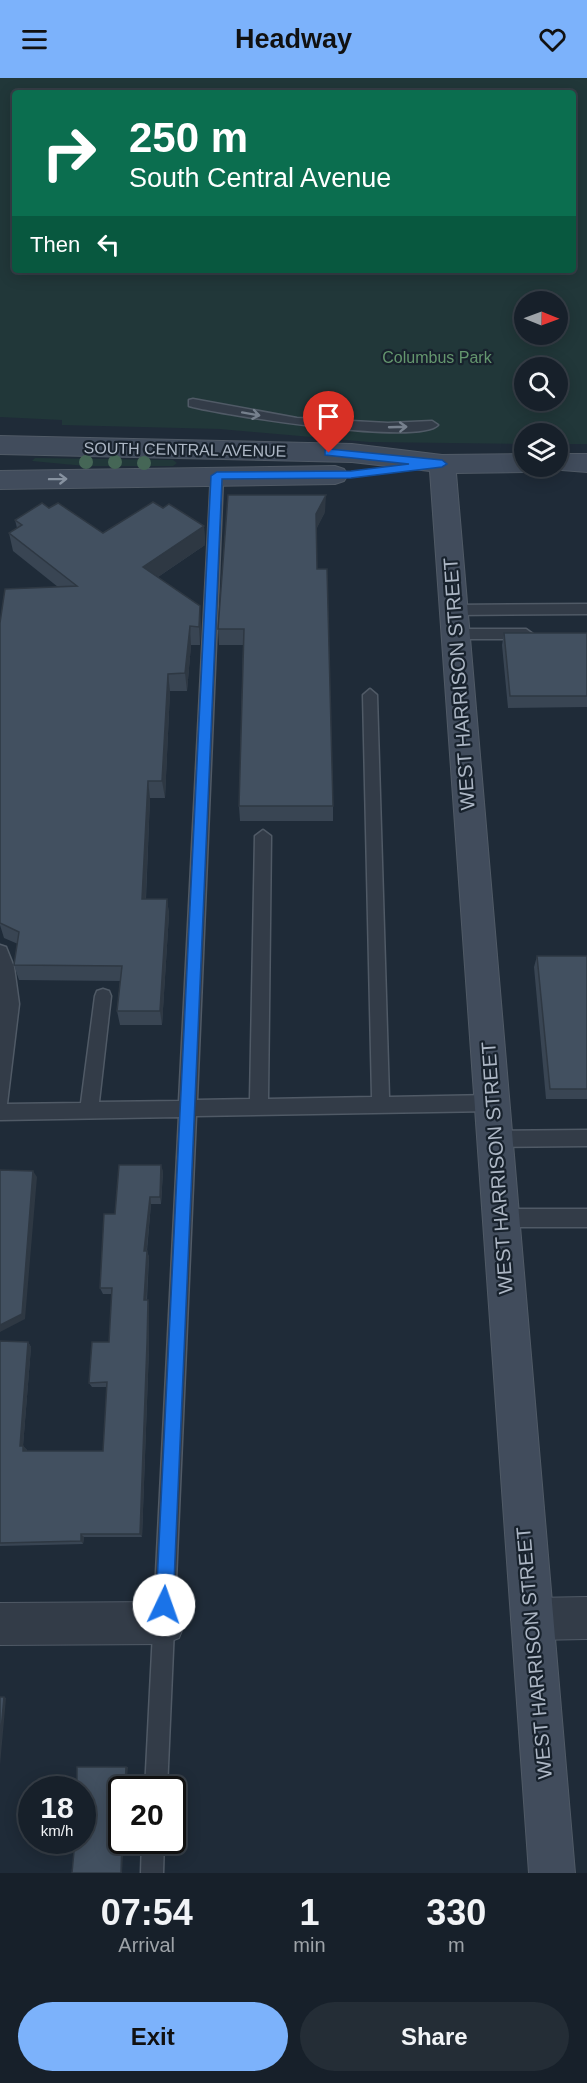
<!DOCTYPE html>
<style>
:root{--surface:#17202a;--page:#242d36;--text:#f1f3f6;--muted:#9ea3a8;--line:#363e47;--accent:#7cb2fb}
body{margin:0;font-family:Arial,sans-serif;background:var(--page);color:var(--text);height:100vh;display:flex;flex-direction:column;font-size:22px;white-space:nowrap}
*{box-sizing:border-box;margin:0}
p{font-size:20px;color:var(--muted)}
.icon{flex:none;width:33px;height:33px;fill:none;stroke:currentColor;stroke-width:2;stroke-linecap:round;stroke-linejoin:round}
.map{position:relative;height:1795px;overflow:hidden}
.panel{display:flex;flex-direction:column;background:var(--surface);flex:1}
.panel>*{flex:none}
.banner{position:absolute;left:12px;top:12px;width:564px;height:183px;border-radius:6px;box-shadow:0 3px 15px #0003,0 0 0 2px var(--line);background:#0b6e4f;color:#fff;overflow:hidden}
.needle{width:39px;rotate:91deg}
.fabs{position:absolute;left:514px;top:213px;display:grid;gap:12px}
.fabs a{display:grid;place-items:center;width:54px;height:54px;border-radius:50%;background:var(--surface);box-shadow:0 3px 15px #0003,0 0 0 2px var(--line);font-size:30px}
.speed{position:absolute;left:18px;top:1698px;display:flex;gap:12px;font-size:30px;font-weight:700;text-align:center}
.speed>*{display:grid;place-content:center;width:78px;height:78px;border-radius:50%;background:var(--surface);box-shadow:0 3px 15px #0003,0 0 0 2px var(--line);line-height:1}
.speed small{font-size:15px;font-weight:400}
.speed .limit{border:3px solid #111;border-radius:9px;background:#fff;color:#111}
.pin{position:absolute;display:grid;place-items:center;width:51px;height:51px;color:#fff;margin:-62px -26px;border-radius:50% 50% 50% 0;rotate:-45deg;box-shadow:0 0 6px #0007}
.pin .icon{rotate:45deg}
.me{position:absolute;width:66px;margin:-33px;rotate:3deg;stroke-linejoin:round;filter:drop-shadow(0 0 4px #0008)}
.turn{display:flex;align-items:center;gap:21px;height:126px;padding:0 18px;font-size:27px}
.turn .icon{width:78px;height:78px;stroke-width:2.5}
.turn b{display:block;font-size:42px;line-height:51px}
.then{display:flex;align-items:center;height:57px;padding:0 18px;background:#0003;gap:12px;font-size:22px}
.eta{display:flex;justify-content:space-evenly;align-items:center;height:102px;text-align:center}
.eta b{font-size:36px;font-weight:600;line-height:42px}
.cta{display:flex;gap:12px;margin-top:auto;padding:12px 18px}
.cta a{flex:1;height:69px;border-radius:36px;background:var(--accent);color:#111;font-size:24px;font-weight:600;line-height:69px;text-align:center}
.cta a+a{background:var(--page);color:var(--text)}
header{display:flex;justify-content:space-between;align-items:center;height:78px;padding:0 18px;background:var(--accent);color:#111;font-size:27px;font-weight:600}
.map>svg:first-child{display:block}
</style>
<header><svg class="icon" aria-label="menu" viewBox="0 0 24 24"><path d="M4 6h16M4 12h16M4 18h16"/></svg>Headway<svg class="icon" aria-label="heart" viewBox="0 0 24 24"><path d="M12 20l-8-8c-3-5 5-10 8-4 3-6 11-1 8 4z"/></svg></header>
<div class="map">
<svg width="587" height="1795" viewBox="0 0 587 1795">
<rect width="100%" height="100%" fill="#1f2b38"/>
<!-- green -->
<path fill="#213739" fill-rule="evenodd" d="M0,0H587V366H558V356H525V366L369,364L220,351L62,347V342L0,339ZM15,15H573V192H15ZM525,224H558V256H525ZM525,290H558V322H525Z
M35,380L173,382L177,385L173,388H85L32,383Z"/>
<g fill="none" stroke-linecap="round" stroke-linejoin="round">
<defs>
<path id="lane" d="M193,321L297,340L388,345L432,343L438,347C419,368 222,337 189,328V322Z
M217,394L223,398L197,1022L250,1021L255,758L263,752L271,758L268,1021L372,1019L363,617L370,611L377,617L389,1019L492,1017L498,1019L501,1025L498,1031L492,1033L196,1038L167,1712H145L179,1039L0,1042V867L6,869L14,889L19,926L7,1026L81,1025L95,918L97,913L103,911L109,913L111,918L99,1024L179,1023L211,398Z
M587,526V536L453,537L446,532L453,527Z
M455,551H526L533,556L526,561H455L448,556Z
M587,1052V1068L494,1069L488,1067L485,1061L488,1055L494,1053Z
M500,1131H587V1149H500L494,1146L491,1140L494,1134Z
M142,1762H164L163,1795H141Z"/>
<path id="street" d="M587,1519V1561L532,1562L517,1556L511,1541L517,1526L532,1520Z
M164,1524L179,1530L185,1545L179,1560L164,1566L0,1567V1525Z"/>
<path id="secondary" d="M0,358L352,366L442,377L525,376V388H536L525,394L456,395L575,1795H529L430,393L352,384L0,376Z
M558,376H587V394L549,391L547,388H558Z
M335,388L344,391L348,397L344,403L335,406L0,411V393Z"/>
</defs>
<!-- lane casing -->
<use href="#lane" stroke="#505a66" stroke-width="3"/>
<!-- street casing -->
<use href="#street" stroke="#505a66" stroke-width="2"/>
<!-- secondary casing -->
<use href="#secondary" stroke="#505a66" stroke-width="2"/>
<!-- lane -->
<use href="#lane" fill="#333c48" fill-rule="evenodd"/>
<!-- street -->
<use href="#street" fill="#333c48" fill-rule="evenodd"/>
<!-- secondary -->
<use href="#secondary" fill="#414c5c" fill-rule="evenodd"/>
</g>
<!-- trees -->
<g fill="#456656">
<circle cx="86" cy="384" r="7"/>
<circle cx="115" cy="384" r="7"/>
<circle cx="144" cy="385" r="7"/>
</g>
<!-- wall -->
<path fill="#394553" d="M49,430L103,455L163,430L204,448L205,467L158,499L201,546L200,567H191L187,613H170L165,720H150L146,821H167L169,836L162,947H120L117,933L120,903L19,902L14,887L18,866L4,860L0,847V545L58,509L13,473L9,455L17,450L15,442Z
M325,434L316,451L317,491L333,728V743H240L239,728L243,567H219L218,551Z
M504,555H587V629L508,630L502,567Z
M537,878H587V1021H546L534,889Z
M163,1093L161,1126H151L147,1173L149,1179L147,1222H148L149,1228V1270L142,1459H84L83,1466L0,1468V1263L28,1264L31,1269L23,1368L27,1372V1373H103L107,1309H92L89,1305L109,1264L112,1216H103L100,1210L115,1136Z"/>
<!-- shaded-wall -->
<path fill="#2e3843" d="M326,417L325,434L316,452V436Z
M204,448L205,467L146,507L143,489Z
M200,528L201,546L200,567L199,549Z
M190,548L191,567L187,613L185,595Z
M168,596L170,613L165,720L162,703Z
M148,703L150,720L145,836L142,821Z
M167,821L169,836L162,947L160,933Z
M161,1087L163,1093L161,1126L160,1119Z
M33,1093L37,1099L25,1241L0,1254V1247Z
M150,1119L151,1126L146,1179L144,1173Z
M147,1173L149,1179L146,1228L144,1222Z
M148,1222L149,1228V1270L142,1459L140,1456Z
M28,1264L31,1269L23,1368L27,1372L26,1377L20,1368Z
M81,1456L84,1459L83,1466L81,1463Z
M4,1619L6,1620L0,1687V1664Z
M126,1689H128L126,1712H125Z
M122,1762H124L122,1795H121Z"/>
<!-- building -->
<path fill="#425060" stroke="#2e3843" stroke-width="1.5" d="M228,417H326L316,436L317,491H327L333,728H239L244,551H218Z
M153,424L163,430L169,426L204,448L143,489L200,528L199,549L190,548L185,595L168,596L162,703H148L142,821H167L160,933H117L122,888L14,887L19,854L0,845V545L5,511L77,508L9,455L22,447L15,442L42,425L49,430L58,425L103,455Z
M504,555H587V618H510Z
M537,878H587V1011H550Z
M119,1087H161L160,1119H150L144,1173H147L144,1222H148L147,1265L140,1456H81V1463L0,1465V1263L28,1264L20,1368H23V1373H103L107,1304L89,1305L92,1264H109L112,1210H100L104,1136H115Z
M0,1092L33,1093L22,1236L0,1247Z
M0,1619H4L0,1664Z
M77,1689H126L125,1712H122V1762L121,1795H72L75,1762H82V1712H77Z"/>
<!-- one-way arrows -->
<defs><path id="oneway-shaft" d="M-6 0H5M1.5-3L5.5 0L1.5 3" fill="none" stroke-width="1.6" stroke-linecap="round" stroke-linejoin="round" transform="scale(1.5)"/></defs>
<g stroke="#76808d">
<use href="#oneway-shaft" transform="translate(251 336) rotate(10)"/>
<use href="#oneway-shaft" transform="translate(398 349) rotate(-2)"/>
</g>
<use stroke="#8792a0" href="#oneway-shaft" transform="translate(58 401) rotate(-1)"/>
<!-- route -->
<path fill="#1a73e8" stroke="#114b97" stroke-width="1.5" d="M329,371L442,382L447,386L442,389L351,400L222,401L173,1527L171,1533L164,1535L158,1533L156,1527L211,398L217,394L351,393L409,386L325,377V372Z"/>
<g text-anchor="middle" stroke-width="4.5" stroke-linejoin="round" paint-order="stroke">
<!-- far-park labels -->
<g font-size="16" fill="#64966e" stroke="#18222d">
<text x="437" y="285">Columbus Park</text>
</g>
<!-- far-street labels -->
<g font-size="16" fill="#adb7c5" stroke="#18222d">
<text transform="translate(185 371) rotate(1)" y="6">SOUTH CENTRAL AVENUE</text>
</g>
<!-- street labels -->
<g font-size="20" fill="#adb7c5" stroke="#18222d">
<text transform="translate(459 606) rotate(-94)" y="7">WEST HARRISON STREET</text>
<text transform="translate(497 1090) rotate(-94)" y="7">WEST HARRISON STREET</text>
<text transform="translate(534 1575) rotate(-95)" y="7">WEST HARRISON STREET</text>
</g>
</g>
</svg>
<div class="fabs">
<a><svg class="needle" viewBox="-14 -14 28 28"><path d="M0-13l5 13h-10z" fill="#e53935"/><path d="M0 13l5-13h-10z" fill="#9ea3a8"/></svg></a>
<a><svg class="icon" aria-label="search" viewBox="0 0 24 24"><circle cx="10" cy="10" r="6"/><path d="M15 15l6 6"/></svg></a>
<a><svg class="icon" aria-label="layers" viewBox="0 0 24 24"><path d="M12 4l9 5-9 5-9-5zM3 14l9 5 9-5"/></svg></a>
</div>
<div class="speed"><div>18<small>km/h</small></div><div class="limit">20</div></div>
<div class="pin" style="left:329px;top:375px;background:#d93025"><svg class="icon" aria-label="arrive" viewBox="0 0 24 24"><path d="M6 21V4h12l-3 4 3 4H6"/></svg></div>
<svg class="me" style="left:164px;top:1527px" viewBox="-20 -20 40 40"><circle r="19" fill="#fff"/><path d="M0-13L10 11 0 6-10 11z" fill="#1a73e8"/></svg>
<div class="banner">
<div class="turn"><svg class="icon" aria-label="right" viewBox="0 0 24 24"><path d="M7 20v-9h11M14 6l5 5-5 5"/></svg><div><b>250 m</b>South Central Avenue</div></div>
<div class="then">Then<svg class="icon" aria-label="left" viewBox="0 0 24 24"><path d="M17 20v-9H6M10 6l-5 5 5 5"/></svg></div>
</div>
</div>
<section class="panel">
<div class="eta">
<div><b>07:54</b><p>Arrival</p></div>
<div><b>1</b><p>min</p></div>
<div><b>330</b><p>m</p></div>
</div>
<div class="cta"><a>Exit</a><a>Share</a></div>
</section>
